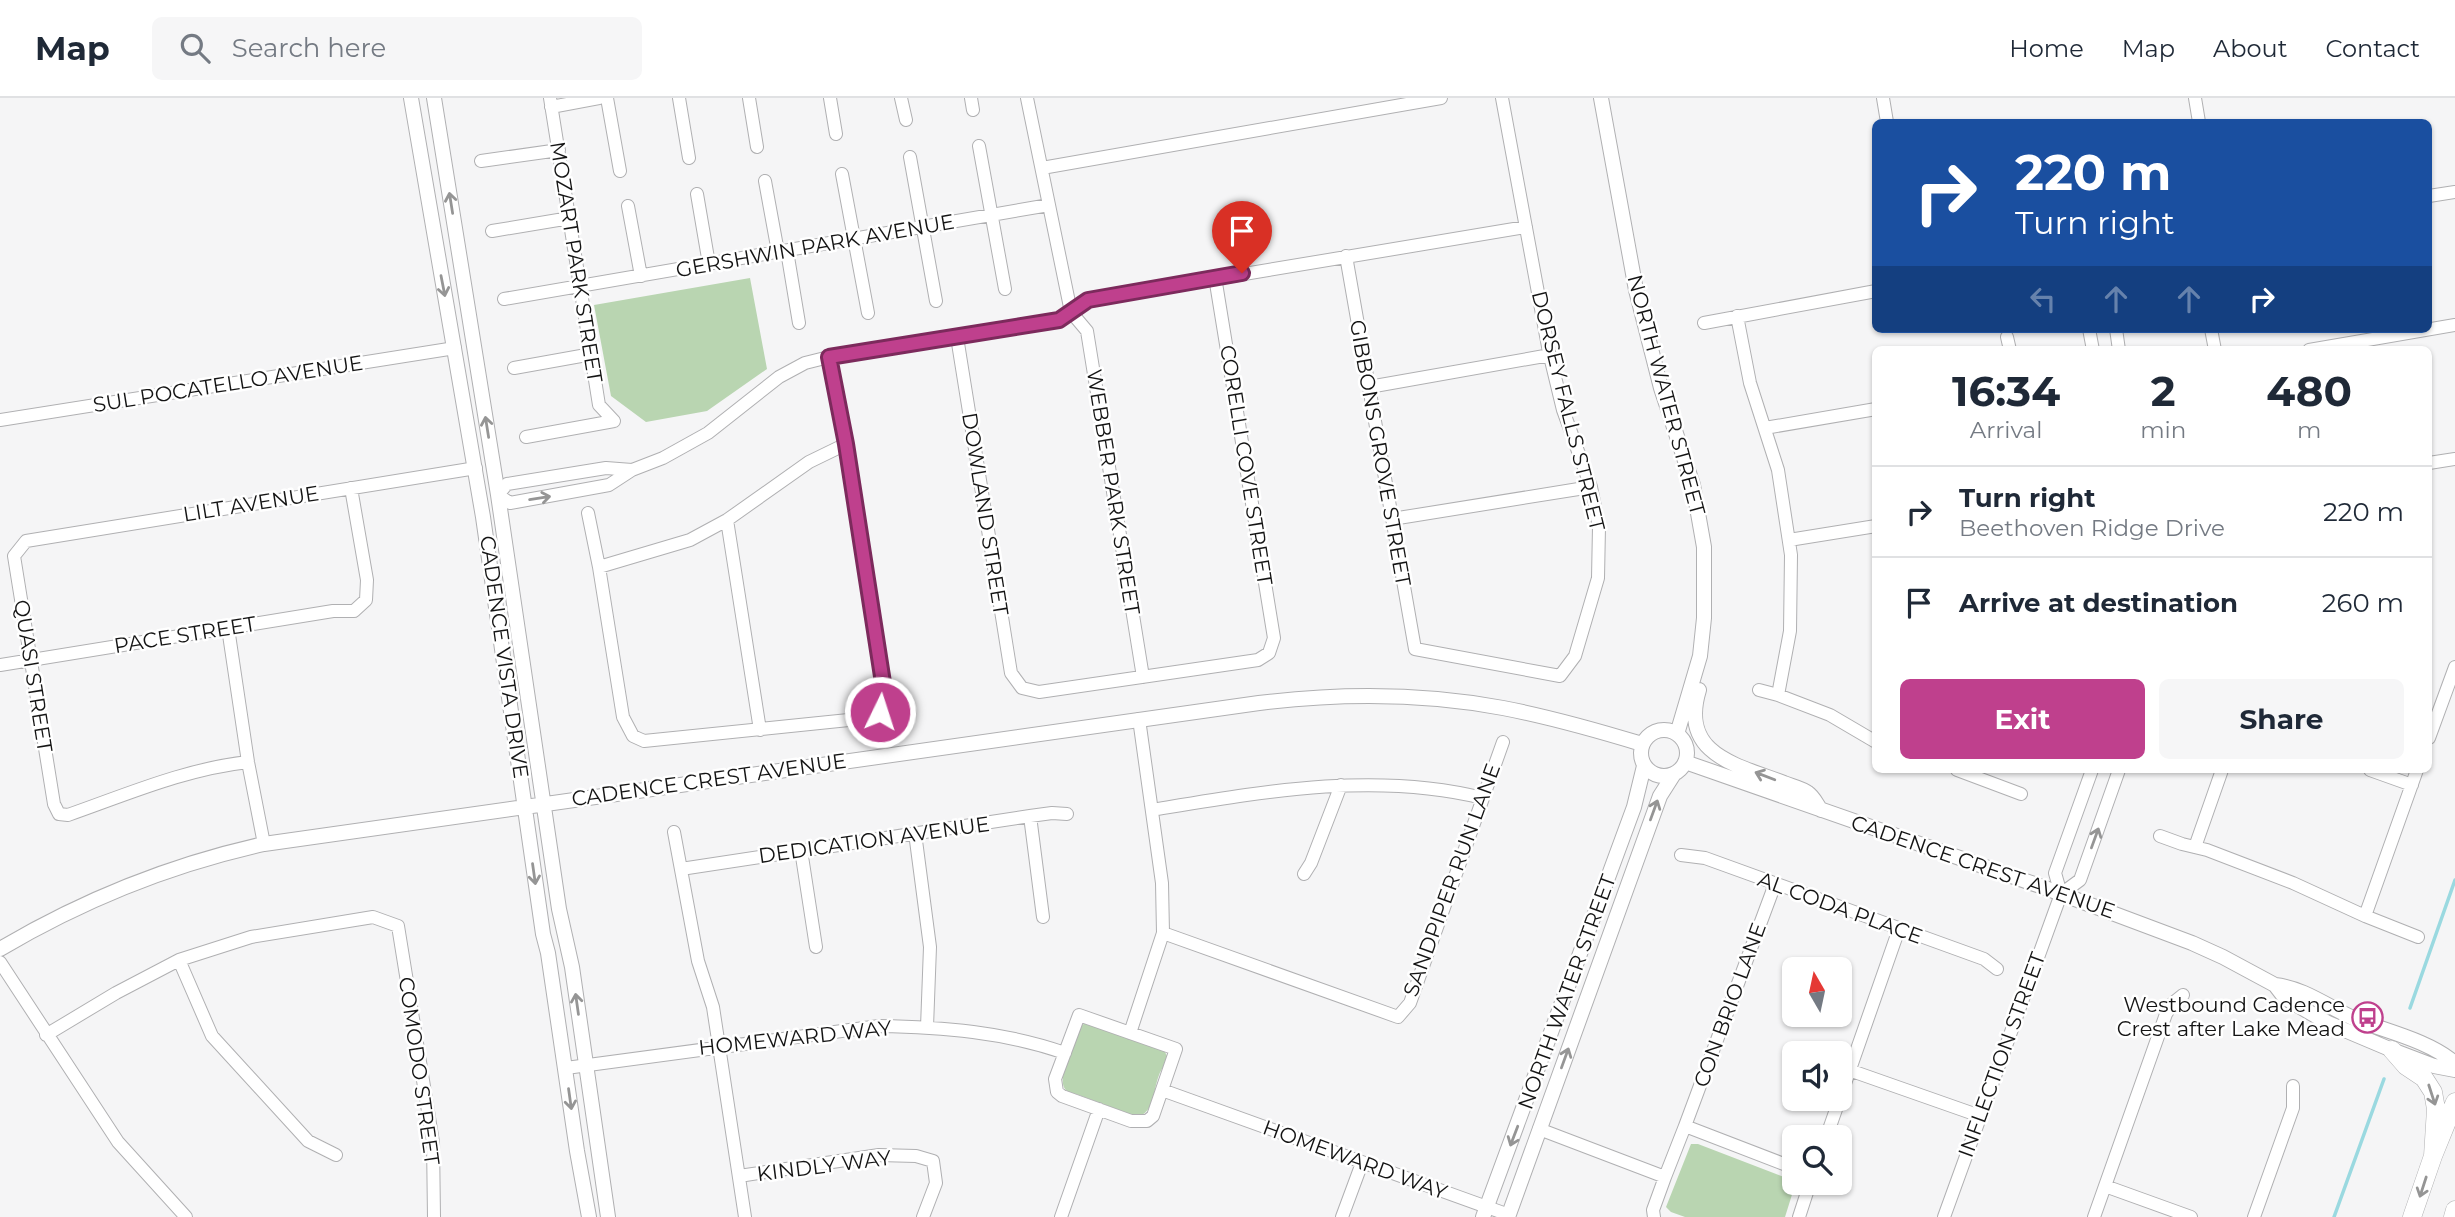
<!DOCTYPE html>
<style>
:root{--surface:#fff;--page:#f6f6f7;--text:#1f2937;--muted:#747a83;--line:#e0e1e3;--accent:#bf408d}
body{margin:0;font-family:Montserrat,sans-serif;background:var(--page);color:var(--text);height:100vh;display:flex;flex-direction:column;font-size:26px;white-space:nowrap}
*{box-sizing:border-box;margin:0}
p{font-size:23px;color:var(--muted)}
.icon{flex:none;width:38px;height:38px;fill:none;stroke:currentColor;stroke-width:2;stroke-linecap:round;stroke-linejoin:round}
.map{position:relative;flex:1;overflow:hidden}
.panel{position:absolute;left:1872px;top:248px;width:560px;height:427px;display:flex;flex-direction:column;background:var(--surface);border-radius:10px;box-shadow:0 2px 5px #0004}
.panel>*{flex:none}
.top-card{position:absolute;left:1872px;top:21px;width:560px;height:214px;border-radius:10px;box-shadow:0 2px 5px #0004;background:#1a4fa0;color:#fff;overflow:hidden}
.needle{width:46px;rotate:351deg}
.buttons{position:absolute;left:1782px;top:859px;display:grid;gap:14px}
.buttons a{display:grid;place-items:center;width:70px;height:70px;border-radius:10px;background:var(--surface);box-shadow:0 2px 5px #0004;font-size:35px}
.pin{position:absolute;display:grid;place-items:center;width:60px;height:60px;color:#fff;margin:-72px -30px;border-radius:50% 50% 50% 0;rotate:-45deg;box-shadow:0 0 7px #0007}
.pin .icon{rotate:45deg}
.me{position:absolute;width:77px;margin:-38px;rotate:4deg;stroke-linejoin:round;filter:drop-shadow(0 0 5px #0008)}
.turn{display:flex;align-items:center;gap:24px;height:147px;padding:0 28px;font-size:32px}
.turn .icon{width:91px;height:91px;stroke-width:2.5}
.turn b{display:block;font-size:49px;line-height:60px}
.lanes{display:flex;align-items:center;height:66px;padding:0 28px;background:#0003;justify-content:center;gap:35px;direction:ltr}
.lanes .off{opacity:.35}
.eta{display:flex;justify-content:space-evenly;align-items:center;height:119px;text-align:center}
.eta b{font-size:42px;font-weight:700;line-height:49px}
.button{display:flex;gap:14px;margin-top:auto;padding:14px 28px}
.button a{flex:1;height:80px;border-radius:10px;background:var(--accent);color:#fff;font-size:28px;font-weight:700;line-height:80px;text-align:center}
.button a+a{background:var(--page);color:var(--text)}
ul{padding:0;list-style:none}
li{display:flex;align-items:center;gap:21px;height:91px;padding:0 28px;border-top:2px solid var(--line)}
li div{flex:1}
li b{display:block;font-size:26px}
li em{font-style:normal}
header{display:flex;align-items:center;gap:42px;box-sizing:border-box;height:98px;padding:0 35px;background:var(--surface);border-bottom:2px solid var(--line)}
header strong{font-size:33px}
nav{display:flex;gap:38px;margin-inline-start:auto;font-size:24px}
.search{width:490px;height:63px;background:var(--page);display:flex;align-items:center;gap:18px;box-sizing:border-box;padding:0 24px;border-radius:10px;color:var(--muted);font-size:26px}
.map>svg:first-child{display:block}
</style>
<header>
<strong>Map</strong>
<div class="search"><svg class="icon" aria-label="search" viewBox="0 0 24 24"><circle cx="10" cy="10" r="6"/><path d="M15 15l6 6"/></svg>Search here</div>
<nav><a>Home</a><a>Map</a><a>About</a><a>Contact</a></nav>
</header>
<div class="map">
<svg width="2455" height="1119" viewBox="0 0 2455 1119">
<rect width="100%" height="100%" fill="#f5f5f6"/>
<!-- green -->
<path fill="#b9d5b1" d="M750,180L767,271L707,313L646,324L611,298L594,207Z
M1086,924L1163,950L1167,958V965C1150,980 1160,1011 1138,1019L1076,996C1045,994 1078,947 1079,930Z
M1691,1046H1698L1792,1082L1795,1087L1785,1119H1685L1671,1114L1666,1109Z"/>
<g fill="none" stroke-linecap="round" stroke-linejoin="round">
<!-- stream -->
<path stroke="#9ad9e0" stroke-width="3.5" d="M2410,910L2455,782
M2334,1119L2384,981"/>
<defs>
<path id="minor" d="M550,0L599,307L614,323
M607,0L620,73
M679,0L689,60
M749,0L757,49
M830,0L836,36
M901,0L906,22
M971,0L973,12
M1027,0L1071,214L1087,233L1143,579
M1883,0L1887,24
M2195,0L2199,24
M551,9L599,0
M979,48L1005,191
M910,59L936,203
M481,63L559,52
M1042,70L1441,0
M842,76L868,215
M765,83L778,154
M697,96L709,166
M2429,98L2455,94
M628,108L641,178
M492,133L570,120
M787,153L799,225
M1346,158L1415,551L1560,578L1575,558L1598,480L1599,429L1591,389L1563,312L1549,254L1502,0
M504,201L1049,107
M1737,218L1750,285L1778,372L1791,457L1790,533L1778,597
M1704,225L1876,193
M2089,231L2093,252
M2116,231L2119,252
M2211,231L2215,252
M957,239L1011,575L1022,590L1039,594L1258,562L1269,555L1274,540L1215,179
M2007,239L2010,252
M2309,252L2455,227
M514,270L592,256
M1369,289L1550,257
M0,322L455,250
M1765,330L1876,311
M526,339L614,323
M2429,365L2455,361
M632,372L606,370L507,386L498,397L510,405L609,387L632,372L663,360L708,335L779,279L805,265L829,259L1059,222L1088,202L1526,129
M588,415L599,469L623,619L633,638L644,643L868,620L880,613L886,604L846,346L829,259
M1392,421L1591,389
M727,422L760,632
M1789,442L1876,428
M599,469L690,442L727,422L809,364L846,346
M228,530L248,664L264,746
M0,567L333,513H354L366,502L367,482L351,390
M1759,592L1778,597L1830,617L1876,644
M2429,640L2455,569
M248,664C185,671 128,696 68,717L59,716L54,706L14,458L26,443L476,370
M1957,672L2021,696
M2370,672L2412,687
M1152,712C1261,694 1374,673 1483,700
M1030,718L1043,819
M674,734L698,863L713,909L745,1119
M915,735L930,849L927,929
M2160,738L2182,746L2207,752L2293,785L2365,818L2418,839
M2195,749L2222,672
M801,752L816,849
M1681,757L1705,760L1984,861L1997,871
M681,771L1030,718L1052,715L1067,716
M1304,776L1311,765L1341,687
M2061,796L2080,782L2119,672
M2061,796L2055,775L2092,672
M2365,818L2417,672
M1163,835L1398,919L1410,905L1503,644
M179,862L212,938L308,1043L336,1057
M0,864L118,1044L186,1119
M1079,917L1176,951L1153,1018L1147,1023H1131L1062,998L1057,994L1055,981Z
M1130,935L1163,835L1162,785L1139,621
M46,937L116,895L179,862L251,839L373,819L398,828L433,1044L434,1119
M566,970L879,928C942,929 1005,934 1065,955
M1849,972L1980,1018
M1162,992L1509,1117
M1685,1028L1775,786
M1539,1031L1665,1079L1653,1112L1654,1119
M1826,1040L1899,831
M739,1078L879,1057L916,1058L933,1063L936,1085L923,1119
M1665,1079L1685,1028L1794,1070
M2105,1088L2191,1119
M1061,1119L1099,1011
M1342,1119L1362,1065
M1799,1119L1810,1085
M1944,1119L2061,796
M2094,1119L2166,916L2173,905L2183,897
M2254,1119L2293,1010V988"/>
<path id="tertiary" d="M411,0L483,419L543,836L548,855L577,1053L589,1119
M434,0L498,397L559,811L572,869L608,1119
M1601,0L1636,192L1661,290L1693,387L1704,449V520L1700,558L1677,636
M1699,592C1679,657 1737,667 1784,685C1791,688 1802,690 1808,695C1814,699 1817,707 1821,712
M1641 655a23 23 0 1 1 46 0a23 23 0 1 1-46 0Z
M1685,664L2040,788L2192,845L2223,859L2275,887L2285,900L2328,925L2392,952L2434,968L2455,972
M0,851C83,802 169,767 264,746L1259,605C1340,595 1423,595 1503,610C1550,619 1596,632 1642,646
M2275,887C2304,890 2328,909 2355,921C2388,934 2427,942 2455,965
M1483,1119L1634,709L1644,668
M1508,1119L1660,698L1674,676"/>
<path id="primary" d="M2392,952L2406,968L2424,980L2433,994L2436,1011L2433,1058
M2412,1119L2433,1058L2455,1004
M2453,1119L2455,1112"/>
</defs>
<!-- minor casing -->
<use href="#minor" stroke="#b0b0b2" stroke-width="14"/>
<!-- tertiary casing -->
<use href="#tertiary" stroke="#b0b0b2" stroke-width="16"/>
<!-- primary casing -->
<use href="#primary" stroke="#b0b0b2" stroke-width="19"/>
<!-- minor -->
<use href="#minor" stroke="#fff" stroke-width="12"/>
<!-- tertiary -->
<use href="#tertiary" stroke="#fff" stroke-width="14"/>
<!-- primary -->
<use href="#primary" stroke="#fff" stroke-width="18"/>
</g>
<!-- one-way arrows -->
<defs><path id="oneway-shaft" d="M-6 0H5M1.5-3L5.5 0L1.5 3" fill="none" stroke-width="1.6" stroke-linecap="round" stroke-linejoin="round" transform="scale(1.75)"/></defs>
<g stroke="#959595">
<use href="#oneway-shaft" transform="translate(451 105) rotate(-99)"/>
<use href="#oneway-shaft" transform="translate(443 188) rotate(79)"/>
<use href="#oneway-shaft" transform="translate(487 329) rotate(-99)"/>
<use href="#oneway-shaft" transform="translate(540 400) rotate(-9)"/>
<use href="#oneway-shaft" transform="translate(1765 678) rotate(-159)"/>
<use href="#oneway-shaft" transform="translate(1654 712) rotate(-70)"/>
<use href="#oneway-shaft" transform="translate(2095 740) rotate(-70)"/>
<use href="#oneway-shaft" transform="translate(534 776) rotate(82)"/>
<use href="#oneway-shaft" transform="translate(577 906) rotate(-98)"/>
<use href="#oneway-shaft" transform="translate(1565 960) rotate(-70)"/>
<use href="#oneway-shaft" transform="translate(2432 997) rotate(72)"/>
<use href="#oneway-shaft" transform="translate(570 1001) rotate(82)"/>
<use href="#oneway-shaft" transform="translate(1514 1038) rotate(111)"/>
<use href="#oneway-shaft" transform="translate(2423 1089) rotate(108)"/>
</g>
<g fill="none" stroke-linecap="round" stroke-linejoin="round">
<defs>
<path id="route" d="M880,614L886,604L846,346L829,259L1059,222L1088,202L1242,175"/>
</defs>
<!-- route casing -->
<use href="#route" stroke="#7c2a5c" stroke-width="18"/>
<!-- route -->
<use href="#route" stroke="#bf408d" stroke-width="12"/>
</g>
<!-- icons -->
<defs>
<symbol id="bus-ring" viewBox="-11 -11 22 22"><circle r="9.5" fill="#fff" stroke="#bf408d" stroke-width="1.5"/><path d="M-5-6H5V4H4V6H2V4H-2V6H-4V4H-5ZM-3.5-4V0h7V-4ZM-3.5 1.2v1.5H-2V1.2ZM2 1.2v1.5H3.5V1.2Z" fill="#bf408d"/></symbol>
</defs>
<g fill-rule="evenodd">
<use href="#bus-ring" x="2350" y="902" width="35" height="35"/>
</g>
<g text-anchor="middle" stroke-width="5" stroke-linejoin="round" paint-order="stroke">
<!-- street labels -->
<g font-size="21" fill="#141414" stroke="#fff">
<text transform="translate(815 148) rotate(-10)" y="7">GERSHWIN PARK AVENUE</text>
<text transform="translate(576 164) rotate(81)" y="7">MOZART PARK STREET</text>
<text transform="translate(228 286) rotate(-9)" y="7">SUL POCATELLO AVENUE</text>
<text transform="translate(1666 297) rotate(75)" y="7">NORTH WATER STREET</text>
<text transform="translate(1568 313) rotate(76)" y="7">DORSEY FALLS STREET</text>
<text transform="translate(1380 355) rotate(80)" y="7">GIBBONS GROVE STREET</text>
<text transform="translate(1246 367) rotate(81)" y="7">CORELLI COVE STREET</text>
<text transform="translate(1113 394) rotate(81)" y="7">WEBBER PARK STREET</text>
<text transform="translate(251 406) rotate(-9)" y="7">LILT AVENUE</text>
<text transform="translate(985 416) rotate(81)" y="7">DOWLAND STREET</text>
<text transform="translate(185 537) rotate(-9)" y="7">PACE STREET</text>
<text transform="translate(504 559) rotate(82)" y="7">CADENCE VISTA DRIVE</text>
<text transform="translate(33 578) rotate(81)" y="7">QUASI STREET</text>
<text transform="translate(709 682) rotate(-8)" y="7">CADENCE CREST AVENUE</text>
<text transform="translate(874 742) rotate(-8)" y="7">DEDICATION AVENUE</text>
<text transform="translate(1983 769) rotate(19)" y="7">CADENCE CREST AVENUE</text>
<text transform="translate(1452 782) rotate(-70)" y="7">SANDPIPER RUN LANE</text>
<text transform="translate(1840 810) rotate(20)" y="7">AL CODA PLACE</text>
<text transform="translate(1567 894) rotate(-70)" y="7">NORTH WATER STREET</text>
<text transform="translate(1730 907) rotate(-70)" y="7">CON BRIO LANE</text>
<text transform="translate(795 940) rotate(-6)" y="7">HOMEWARD WAY</text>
<text transform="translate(2002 957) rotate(-70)" y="7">INFLECTION STREET</text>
<text transform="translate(419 973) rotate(82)" y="7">COMODO STREET</text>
<text transform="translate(1355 1062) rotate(20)" y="7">HOMEWARD WAY</text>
<text transform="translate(824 1068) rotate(-7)" y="7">KINDLY WAY</text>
</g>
<!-- poi labels -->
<g font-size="21" fill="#141414" stroke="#fff" text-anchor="end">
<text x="2345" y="914">Westbound Cadence<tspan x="2345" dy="24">Crest after Lake Mead</tspan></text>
</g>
</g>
</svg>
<div class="buttons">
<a><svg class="needle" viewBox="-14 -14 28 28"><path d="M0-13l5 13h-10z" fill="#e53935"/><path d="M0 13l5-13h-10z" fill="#747a83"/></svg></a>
<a><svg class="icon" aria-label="sound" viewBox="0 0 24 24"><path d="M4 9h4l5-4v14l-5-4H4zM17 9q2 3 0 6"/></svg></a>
<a><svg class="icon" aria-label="search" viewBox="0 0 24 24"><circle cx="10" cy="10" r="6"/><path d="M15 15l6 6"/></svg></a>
</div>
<div class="pin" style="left:1242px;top:175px;background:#d93025"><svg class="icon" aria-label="arrive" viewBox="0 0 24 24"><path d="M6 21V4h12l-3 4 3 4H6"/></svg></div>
<svg class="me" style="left:880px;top:614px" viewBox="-20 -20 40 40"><circle r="17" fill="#bf408d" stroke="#fff" stroke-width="3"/><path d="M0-11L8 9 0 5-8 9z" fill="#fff"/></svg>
<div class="top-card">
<div class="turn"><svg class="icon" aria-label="right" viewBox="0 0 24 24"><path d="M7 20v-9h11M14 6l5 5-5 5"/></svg><div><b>220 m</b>Turn right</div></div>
<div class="lanes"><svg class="icon off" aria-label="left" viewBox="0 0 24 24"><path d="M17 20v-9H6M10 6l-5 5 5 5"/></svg><svg class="icon off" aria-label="ahead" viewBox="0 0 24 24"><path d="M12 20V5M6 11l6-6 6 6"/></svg><svg class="icon off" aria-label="ahead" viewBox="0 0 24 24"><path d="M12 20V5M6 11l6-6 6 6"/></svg><svg class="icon" aria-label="right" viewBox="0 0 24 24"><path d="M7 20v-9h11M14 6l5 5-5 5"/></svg></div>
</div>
<section class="panel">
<div class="eta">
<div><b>16:34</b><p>Arrival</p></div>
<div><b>2</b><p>min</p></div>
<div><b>480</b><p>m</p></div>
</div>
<ul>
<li><svg class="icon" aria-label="right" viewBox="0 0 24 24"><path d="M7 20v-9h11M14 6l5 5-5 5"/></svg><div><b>Turn right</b><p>Beethoven Ridge Drive</p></div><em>220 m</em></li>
<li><svg class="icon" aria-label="arrive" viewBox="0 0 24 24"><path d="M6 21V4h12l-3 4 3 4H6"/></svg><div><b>Arrive at destination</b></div><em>260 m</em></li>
</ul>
<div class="button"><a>Exit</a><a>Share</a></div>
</section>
</div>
